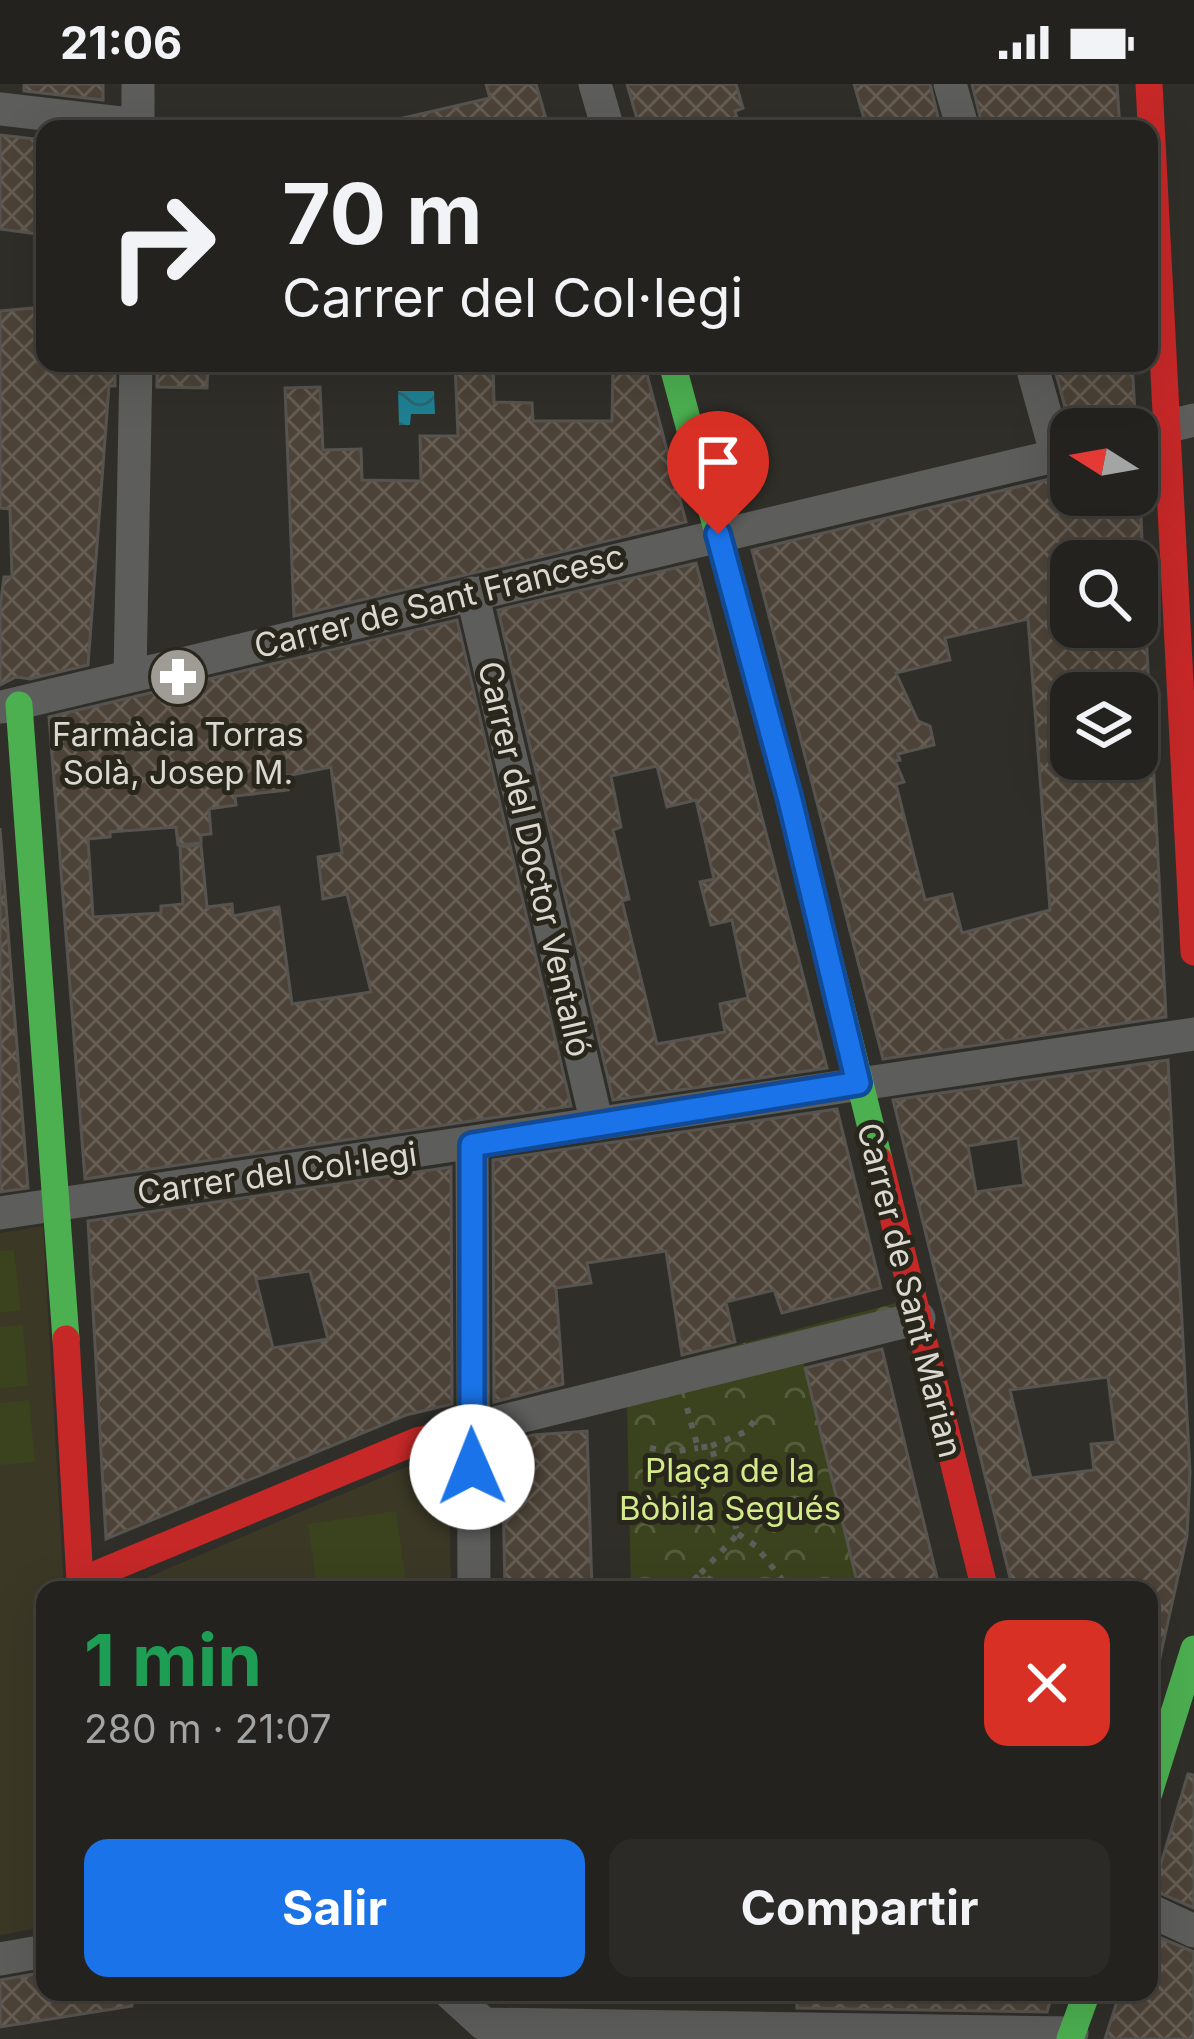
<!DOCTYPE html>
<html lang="es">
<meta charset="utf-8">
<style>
:root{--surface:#24221e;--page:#2c2a27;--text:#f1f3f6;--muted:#a3a4a4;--line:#413f3c;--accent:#1a73e8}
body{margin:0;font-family:Inter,sans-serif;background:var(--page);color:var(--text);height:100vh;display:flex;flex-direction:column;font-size:45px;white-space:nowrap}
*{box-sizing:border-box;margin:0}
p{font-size:39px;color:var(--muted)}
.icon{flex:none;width:66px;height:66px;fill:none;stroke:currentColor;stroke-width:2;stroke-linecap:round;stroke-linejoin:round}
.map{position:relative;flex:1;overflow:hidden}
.drawer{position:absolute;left:36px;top:1497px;width:1122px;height:420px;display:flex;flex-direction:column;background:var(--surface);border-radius:24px;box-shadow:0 12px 48px #0002,0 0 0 3px var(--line)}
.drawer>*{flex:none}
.guide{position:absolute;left:36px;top:36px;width:1122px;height:252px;border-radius:24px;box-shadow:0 12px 48px #0002,0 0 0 3px var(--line);background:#24221e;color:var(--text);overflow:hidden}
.needle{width:78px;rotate:281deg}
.tools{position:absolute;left:1050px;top:324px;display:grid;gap:24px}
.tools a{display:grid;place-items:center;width:108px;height:108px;border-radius:24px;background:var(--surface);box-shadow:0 12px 48px #0002,0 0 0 3px var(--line);font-size:60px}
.pin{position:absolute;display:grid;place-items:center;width:102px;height:102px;color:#fff;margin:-123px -51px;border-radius:50% 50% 50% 0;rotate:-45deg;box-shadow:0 0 12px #0007}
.pin .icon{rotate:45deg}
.me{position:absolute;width:132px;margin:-66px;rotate:359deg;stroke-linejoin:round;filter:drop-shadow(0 0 9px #0008)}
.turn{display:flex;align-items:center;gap:42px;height:252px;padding:0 48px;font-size:54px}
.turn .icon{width:156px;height:156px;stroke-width:2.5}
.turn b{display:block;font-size:84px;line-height:102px}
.round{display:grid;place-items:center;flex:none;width:126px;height:126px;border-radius:24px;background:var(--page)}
.headline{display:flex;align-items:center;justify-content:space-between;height:204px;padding:0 48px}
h1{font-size:72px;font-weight:700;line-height:90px;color:#1e9e55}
.primary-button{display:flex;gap:24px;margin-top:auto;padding:24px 48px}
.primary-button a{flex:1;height:138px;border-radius:24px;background:var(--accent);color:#fff;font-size:48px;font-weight:700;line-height:138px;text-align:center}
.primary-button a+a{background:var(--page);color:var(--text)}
.status{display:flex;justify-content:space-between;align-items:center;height:84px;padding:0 60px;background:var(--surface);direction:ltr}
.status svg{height:33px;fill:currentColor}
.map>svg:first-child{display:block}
</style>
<div class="status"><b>21:06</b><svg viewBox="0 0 49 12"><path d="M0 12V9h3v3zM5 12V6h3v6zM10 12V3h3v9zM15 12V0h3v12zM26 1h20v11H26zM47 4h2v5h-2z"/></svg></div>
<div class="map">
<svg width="1194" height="1955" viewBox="0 0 1194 1955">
<defs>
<pattern id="park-crowns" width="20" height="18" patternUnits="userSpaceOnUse" patternTransform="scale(3)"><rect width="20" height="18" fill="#3a431d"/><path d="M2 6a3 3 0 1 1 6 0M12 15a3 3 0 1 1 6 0" fill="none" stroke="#565d3d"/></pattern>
<pattern id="water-waves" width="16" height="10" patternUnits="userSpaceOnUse" patternTransform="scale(3)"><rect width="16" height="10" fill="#1e8092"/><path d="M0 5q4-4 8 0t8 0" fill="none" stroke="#2c6770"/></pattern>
<pattern id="building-cross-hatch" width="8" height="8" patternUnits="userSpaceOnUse" patternTransform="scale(3)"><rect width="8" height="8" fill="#4c4237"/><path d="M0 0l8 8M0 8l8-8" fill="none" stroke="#655d53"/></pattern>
</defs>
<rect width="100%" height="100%" fill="#302e28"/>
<!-- built -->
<path fill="#3b3826" d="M43,1142L64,1506H45V1843L0,1851V1149Z
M415,1379L449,1401L451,1506H118Z"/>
<!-- park -->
<path fill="url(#park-crowns)" d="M896,1219L902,1253L803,1277L859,1506H631L627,1322L487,1327Z"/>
<!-- pitch -->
<path fill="#3a431d" d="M14,1166L21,1226L0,1229V1167Z
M23,1241L28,1301L0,1305V1243Z
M29,1316L35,1378L0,1381V1319Z
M396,1427L407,1506H317L308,1440Z"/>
<!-- water -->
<path fill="url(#water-waves)" d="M398,307H434L435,330H411L410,341H399Z"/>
<!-- building -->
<path fill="url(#building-cross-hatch)" stroke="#575450" stroke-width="3" fill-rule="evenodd" d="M24,0H103V16L24,7Z
M486,0H536L549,45H400L399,35L490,14Z
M627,0H736L743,24L735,27L740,45H640Z
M854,0H930L941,45H867Z
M972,0H1117L1120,45H983Z
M0,51L45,56V151L0,145Z
M45,223V279H115V302H109L88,581L30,595L16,593L0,601V524L4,493H12L10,425L0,424V227Z
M157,279H208L207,304L157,303Z
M455,279H493L494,318L532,319L533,337H612L613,281L644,279L686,438L294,532L285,304L320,303L323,366L361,365L362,396L421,397L420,352H458Z
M1053,279H1132L1135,329L1121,337L1071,345Z
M1071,390V411H1140L1143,477H1071V543L1146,545L1149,609H1071V675H1153L1166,933L883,975L752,466ZM1028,535L1050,826L962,849L952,810L925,816L896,700L904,698L895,677L900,676L898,670L934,661L930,642L918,637L896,589L950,576L945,554Z
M696,479L827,984L613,1016L498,526ZM657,682L667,723L696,716L714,795L700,798L711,841L732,836L748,914L720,920L725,948L657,960L622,817L629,815L613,746L621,743L611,692Z
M457,536L571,1022L85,1095L49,633ZM331,683L342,769L318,773L323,815L347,810L371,908L292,920L279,823L233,832L232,820L207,823L201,761L180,763L183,820L161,822V829L93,833L88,755L110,753V748L176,743L178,761L201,759V751L211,750L209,725L236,721L235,712L288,706L286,692Z
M0,744L28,1104L0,1108Z
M1168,976L1190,1388L1187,1452L1157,1587L1149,1586V1506H1013L893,1016ZM1018,1054L1024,1101L976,1108L968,1062ZM1108,1293L1116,1358L1091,1360L1094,1386L1031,1394L1010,1306Z
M837,1025L881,1204L782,1229L774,1206L726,1218L735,1258L682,1271L666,1167L587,1179L591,1199L556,1204L563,1300L494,1318L493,1076Z
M451,1083L452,1320L406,1331L106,1455L88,1137ZM310,1187L328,1255L273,1264L256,1195Z
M882,1265L940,1506H859L805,1284Z
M587,1347L592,1506H505L502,1359L533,1351Z
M1188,1690L1194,1691V1824L1153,1806Z
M1149,1849L1194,1868V1955H1105L1120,1908H1149Z
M45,1888V1908H130L132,1922L0,1943V1896Z
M797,1908H1053L1047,1928L797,1924Z"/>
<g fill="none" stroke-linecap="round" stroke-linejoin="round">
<!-- path -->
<path stroke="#5d5e5a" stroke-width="6" stroke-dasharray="6 9" stroke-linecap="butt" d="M687,1324L698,1364L711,1362L738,1450L700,1490L730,1506
M711,1362L747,1347L756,1334
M650,1364L671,1368L698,1364
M738,1450L756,1462L790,1506
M683,1506L700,1490"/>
<!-- street -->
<path stroke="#5d5e5c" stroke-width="33" d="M138,0V45
M595,0L608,45
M950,0L963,45
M0,25L138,41
M1031,279L1057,372
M1137,350L1194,336
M472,509L597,1040
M130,592L136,279
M2,623L1071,368
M472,1061L474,1506
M0,1129L1194,950
M471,1345L919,1234
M1149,1826L1194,1847
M0,1875L45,1867
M449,1908L484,1940
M484,1940L1072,1949"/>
<!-- fast -->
<path stroke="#4caf50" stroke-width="27" d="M672,279L790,716L879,1076
M19,621L66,1255
M1149,1709L1194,1565
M1070,1955L1087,1908"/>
<!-- jam -->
<path stroke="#c62828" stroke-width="27" d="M1149,0L1194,868
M879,1076L985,1506
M66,1255L80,1497L417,1357L471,1345"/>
</g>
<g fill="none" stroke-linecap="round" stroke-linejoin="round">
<defs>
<path id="route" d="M472,1383V1061L858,999L790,716L718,450"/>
</defs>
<!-- route casing -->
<use href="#route" stroke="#114b97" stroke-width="30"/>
<!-- route -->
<use href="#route" stroke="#1a73e8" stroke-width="21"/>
</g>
<!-- icons -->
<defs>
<symbol id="pharmacy-disc" viewBox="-11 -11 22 22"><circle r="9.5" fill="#9e9c95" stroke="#29261b"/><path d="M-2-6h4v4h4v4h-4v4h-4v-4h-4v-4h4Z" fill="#fff"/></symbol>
</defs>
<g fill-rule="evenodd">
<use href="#pharmacy-disc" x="145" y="560" width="66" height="66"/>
</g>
<g text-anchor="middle" stroke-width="10" stroke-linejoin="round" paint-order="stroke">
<!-- street labels -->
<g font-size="33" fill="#dad8d0" stroke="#29261b">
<text transform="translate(439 517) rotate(-14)" y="12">Carrer de Sant Francesc</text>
<text transform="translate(535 775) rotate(77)" y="12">Carrer del Doctor Ventalló</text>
<text transform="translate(277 1089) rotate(-8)" y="12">Carrer del Col·legi</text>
<text transform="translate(910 1206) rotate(76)" y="12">Carrer de Sant Marian</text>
</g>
<!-- poi labels -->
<g font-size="33" fill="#dad8d0" stroke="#29261b">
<text x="178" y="662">Farmàcia Torras<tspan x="178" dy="38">Solà, Josep M.</tspan></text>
</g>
<!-- park labels -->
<g font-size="33" fill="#d3eb89" stroke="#29261b">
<text x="730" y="1398">Plaça de la<tspan x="730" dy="38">Bòbila Segués</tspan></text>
</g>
</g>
</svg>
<div class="tools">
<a><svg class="needle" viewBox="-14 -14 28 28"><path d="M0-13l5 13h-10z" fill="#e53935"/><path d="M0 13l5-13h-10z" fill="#a3a4a4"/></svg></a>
<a><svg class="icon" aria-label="search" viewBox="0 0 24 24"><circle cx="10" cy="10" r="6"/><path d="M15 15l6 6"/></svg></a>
<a><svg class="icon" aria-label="layers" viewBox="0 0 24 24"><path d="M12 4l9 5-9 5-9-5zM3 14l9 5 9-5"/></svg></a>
</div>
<div class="pin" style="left:718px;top:450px;background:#d93025"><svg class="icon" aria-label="arrive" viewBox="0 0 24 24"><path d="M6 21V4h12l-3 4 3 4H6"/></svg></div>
<svg class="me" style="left:472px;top:1383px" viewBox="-20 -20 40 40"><circle r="19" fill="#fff"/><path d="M0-13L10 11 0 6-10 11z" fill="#1a73e8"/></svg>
<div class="guide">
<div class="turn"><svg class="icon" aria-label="right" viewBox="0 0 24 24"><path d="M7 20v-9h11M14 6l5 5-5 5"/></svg><div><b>70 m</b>Carrer del Col·legi</div></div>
</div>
<section class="drawer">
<div class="headline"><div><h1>1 min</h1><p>280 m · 21:07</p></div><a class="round" style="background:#d93025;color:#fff"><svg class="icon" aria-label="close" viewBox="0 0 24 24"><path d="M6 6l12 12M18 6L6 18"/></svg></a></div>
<div class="primary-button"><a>Salir</a><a>Compartir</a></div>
</section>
</div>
